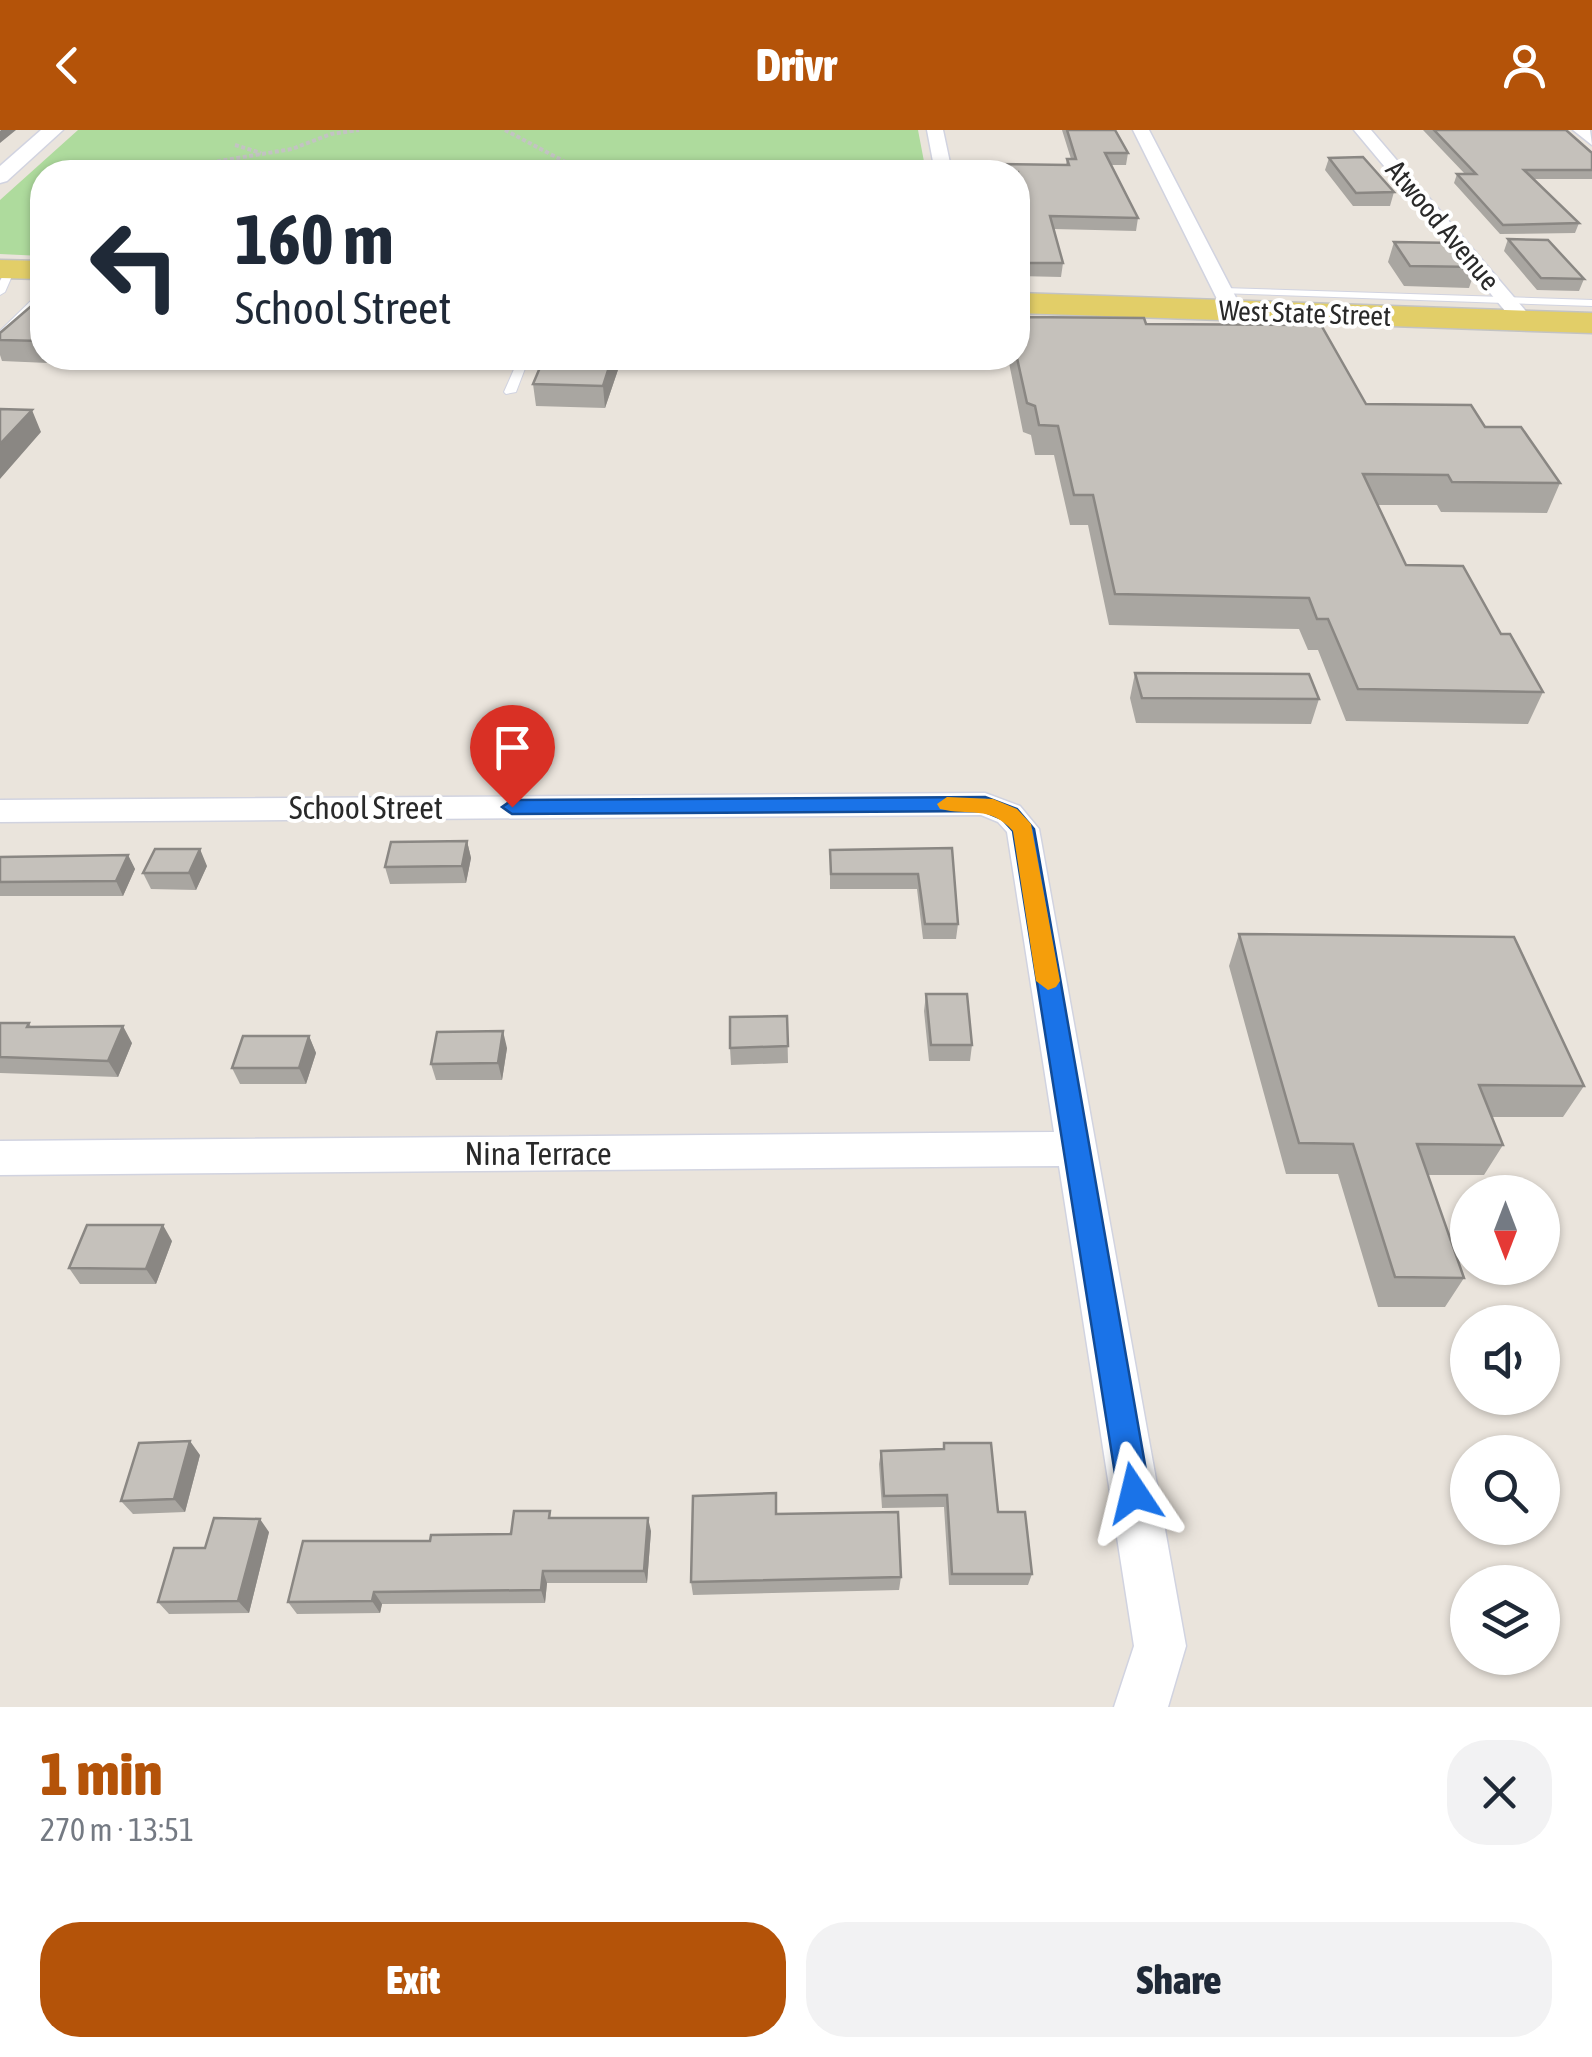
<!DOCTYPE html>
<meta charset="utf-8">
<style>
:root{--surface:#fff;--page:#f2f2f3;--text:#1f2937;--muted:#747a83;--accent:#b45309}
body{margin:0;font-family:"Asap Condensed",sans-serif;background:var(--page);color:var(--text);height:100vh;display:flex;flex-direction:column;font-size:38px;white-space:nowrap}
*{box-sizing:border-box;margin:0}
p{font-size:32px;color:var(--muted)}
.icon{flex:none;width:55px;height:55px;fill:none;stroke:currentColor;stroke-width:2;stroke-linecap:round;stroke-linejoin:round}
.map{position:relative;height:1577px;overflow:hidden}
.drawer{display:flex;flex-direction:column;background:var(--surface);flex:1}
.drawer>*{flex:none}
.hud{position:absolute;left:30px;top:30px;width:1000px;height:210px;border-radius:40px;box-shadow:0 2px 8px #0004;background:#fff;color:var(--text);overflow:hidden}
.needle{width:65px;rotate:180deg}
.buttons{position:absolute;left:1450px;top:1045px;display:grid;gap:20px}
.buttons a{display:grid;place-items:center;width:110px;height:110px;border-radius:50%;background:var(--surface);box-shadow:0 2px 8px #0004;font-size:50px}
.pin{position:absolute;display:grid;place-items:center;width:85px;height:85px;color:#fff;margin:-102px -42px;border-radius:50% 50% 50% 0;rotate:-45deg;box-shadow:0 0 10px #0007}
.pin .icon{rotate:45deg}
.me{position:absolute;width:110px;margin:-55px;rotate:350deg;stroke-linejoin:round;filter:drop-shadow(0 0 8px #0008)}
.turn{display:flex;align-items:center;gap:35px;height:210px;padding:0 40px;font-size:45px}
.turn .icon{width:130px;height:130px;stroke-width:2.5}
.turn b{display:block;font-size:70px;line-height:85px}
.round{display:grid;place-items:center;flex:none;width:105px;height:105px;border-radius:40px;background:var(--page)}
.head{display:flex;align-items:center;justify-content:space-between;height:170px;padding:0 40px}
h1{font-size:60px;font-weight:800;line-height:75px;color:var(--accent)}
.action{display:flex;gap:20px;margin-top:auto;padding:20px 40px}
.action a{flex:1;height:115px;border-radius:40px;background:var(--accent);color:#fff;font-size:40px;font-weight:800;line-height:115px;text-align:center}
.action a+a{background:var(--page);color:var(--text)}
header{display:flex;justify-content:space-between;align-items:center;height:130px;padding:0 40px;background:var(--accent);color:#fff;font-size:45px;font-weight:800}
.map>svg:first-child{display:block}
</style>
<header><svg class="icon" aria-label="back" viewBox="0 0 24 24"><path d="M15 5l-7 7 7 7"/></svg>Drivr<svg class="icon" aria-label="person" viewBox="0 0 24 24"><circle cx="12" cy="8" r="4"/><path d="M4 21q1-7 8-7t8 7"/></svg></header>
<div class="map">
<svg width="1592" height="1577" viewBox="0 0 1592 1577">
<rect width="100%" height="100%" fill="#eae4dc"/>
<!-- green -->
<path fill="#aedb9d" d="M78,0H918L926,42H42V126L0,124V70Z"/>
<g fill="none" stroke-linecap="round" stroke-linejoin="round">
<defs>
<path id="service" d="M7,137L15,139L5,162L0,165V151Z
M1223,158L1592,170V176L1219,163L1218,161Z
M42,160V168L0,210V201Z
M519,228H529L516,262L506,264L504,262Z"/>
<path id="minor" d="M927,0H943L952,42H935Z
M1133,0H1149L1243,181L1240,185H1226L1223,181Z
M1354,0H1371L1530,186L1533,190L1530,194H1516Z
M1573,0H1590L1592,15Z
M985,663L1020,676L1039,699L1186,1516L1168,1577H1114L1134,1516L1059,1036L0,1045V1011L1054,1002L1007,702L998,692L981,685L0,692V670Z"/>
<path id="tertiary" d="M41,0H63L7,51L0,53V36Z"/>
<path id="primary" d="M0,130L42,131V149L0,148Z
M1018,163L1592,183V203L1018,183Z"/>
</defs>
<!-- service casing -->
<use href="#service" stroke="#d1d3e0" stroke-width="2"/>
<!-- minor casing -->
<use href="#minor" stroke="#d1d3e0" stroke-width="3"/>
<!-- tertiary casing -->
<use href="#tertiary" stroke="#d1d3e0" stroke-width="3"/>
<!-- primary casing -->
<use href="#primary" stroke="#c3c3c3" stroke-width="3"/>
<!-- path -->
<path stroke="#c3c3c3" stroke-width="4" stroke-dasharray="4 2.5" stroke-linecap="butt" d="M505,0L584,42
M235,15L261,23
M93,38L95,42
M153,42L292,19L331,4L359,0"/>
<!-- service -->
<use href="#service" fill="#fff" fill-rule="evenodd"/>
<!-- minor -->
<use href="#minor" fill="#fff" fill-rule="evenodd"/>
<!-- tertiary -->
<use href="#tertiary" fill="#fff" fill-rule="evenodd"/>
<!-- primary -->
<use href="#primary" fill="#e2ce68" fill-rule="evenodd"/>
</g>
<!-- wall -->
<path fill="#a9a6a1" d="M1062,0H1115L1128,23L1126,35H1111L1138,88L1136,101L1054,99L1063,133L1061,147L1018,146V42H994L995,34L1066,35L1067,29H1071Z
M1423,0H1566L1592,23V49H1534L1579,93L1575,103L1500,104L1454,53L1457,44H1465Z
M1329,28L1394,62L1390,76H1353L1325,40Z
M1508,109L1584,149L1579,161L1537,160L1504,121Z
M1394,112L1476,137L1469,158L1404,156L1388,132Z
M42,172V228H101L94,235L2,231L0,225V203Z
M1146,194L1366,274L1485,297L1560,353L1547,383L1441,382L1437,375H1377L1406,435L1501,504L1543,562L1528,594L1346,591L1318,520H1308L1299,499L1109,495L1088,395H1070L1054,325H1035L1031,305L1023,302L1008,228H1018Z
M544,228H622L605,278L536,276L533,254Z
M1135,543L1319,569L1311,594L1136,593L1130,568Z
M467,711L471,728L466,753L390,754L385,737Z
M952,718L958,794L956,809H923L917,759H830V720Z
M128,725L135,739L123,766H0V727Z
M207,736L196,760L151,759L143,743Z
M1239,804L1584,956L1563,987H1492L1503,1015L1484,1045H1428L1464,1148L1445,1177H1378L1338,1044H1286L1229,836Z
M926,864L972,915L970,931H929L924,881Z
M787,886L788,933L731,935L730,918Z
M0,893H29L31,897L132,913L118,947L0,943Z
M309,906L316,923L306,954H240L232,938Z
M507,918L502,950H436L431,934Z
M172,1111L156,1154H80L69,1138Z
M944,1313L998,1382L1032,1444L1028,1455H949L944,1377L882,1378L879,1334L881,1321L943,1319Z
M200,1325L185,1382L133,1384L121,1371Z
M776,1384L901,1447L899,1460L693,1465L691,1452Z
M552,1388L651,1401L647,1453H547L545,1473L382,1474L380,1483L297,1484L288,1472L430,1411L511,1404Z
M269,1402L249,1483L169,1484L158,1472L205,1418Z"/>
<!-- shaded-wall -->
<path fill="#8a8783" d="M1,0H16L0,13V1Z
M91,228H101L94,235Z
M612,228H622L605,278L603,256Z
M32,280L41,302L0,349V314Z
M467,711L471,728L466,753L462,736Z
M200,719L207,736L196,760L189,743Z
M128,725L135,739L123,766L116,751Z
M123,896L132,913L118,947L108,931Z
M503,901L507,918L502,950L498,933Z
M309,906L316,923L306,954L299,938Z
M163,1095L172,1111L156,1154L146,1139Z
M190,1311L200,1325L185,1382L174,1369Z
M648,1388L651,1401L647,1453L644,1441Z
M260,1389L269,1402L249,1483L238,1471Z
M543,1441L547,1453L545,1473L541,1460Z
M374,1462L382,1474L380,1483L372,1471Z"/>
<!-- building -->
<path fill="#c5c1bb" stroke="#8a8783" stroke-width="2.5" d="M1067,0H1115L1128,23H1105L1138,88L1050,86L1063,133H1018V42H996L995,34L1069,35L1067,29H1076Z
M1434,0H1566L1592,23V40H1524L1579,93L1503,95L1457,44H1476Z
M1363,27L1394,62L1356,63L1329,28Z
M1508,109L1548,110L1584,149L1541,148Z
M1394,112L1458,113L1476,137L1410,136Z
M37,171L42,172V211L0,210V203Z
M1018,187L1144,188L1146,194L1321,195L1366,274L1471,275L1485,297H1521L1560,353L1452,352L1448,345L1363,344L1406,435L1463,436L1501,504H1510L1543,562L1358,559L1328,489H1317L1309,468L1115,464L1093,365H1074L1058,296L1039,295L1035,276L1027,273L1017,228Z
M544,228H612L603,256L533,254Z
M0,279L32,280L0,314Z
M1135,543L1309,544L1319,569L1142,568Z
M467,711L462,736L385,737L391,712Z
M952,718L958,794H925L918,744H831L830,720Z
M155,719H200L189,743H143Z
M128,725L116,751L0,752V727Z
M1239,804L1514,807L1584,956L1479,955L1503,1015L1417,1014L1464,1148L1395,1147L1353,1014L1299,1013Z
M926,864H967L972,915H931Z
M787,886L788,916L730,918V887Z
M0,893H29L27,897L123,896L108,931L0,927Z
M503,901L498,933L431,934L437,902Z
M243,906H309L299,938H232Z
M87,1095H163L146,1139L69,1138Z
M190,1311L174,1369L121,1371L139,1313Z
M944,1313H991L998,1382H1025L1032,1444H952L947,1365L884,1366L881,1321L944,1319Z
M776,1363V1384L898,1382L901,1447L691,1452L693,1366Z
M514,1381H550L549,1388H648L644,1441H543L541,1460L374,1462L372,1471L288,1472L303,1411H430L431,1405L511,1404Z
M214,1388L260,1389L238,1471L158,1472L174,1418H205Z"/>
<!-- route -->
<path fill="#1a73e8" stroke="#114b97" stroke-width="2.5" d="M985,667L1017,679L1034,699L1150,1363L1145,1374L1134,1379L1123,1374L1118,1363L1013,701L1002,689L983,681L512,684L502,677L512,670Z"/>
<!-- slow -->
<path fill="#f59e0b" d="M947,667L993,669L1017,679L1031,694L1060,851L1056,857L1048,860L1036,851L1013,701C990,675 969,686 940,679L937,674Z"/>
<g text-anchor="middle" stroke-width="8" stroke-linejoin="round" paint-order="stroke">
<!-- far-street labels -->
<g font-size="28" fill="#292929" stroke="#fff">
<text transform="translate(1443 95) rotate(50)" y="10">Atwood Avenue</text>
<text transform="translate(1305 183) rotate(2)" y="10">West State Street</text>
</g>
<!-- street labels -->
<g font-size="32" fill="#292929" stroke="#fff">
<text x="366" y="689">School Street</text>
<text x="538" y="1035">Nina Terrace</text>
</g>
</g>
</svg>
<div class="buttons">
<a><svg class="needle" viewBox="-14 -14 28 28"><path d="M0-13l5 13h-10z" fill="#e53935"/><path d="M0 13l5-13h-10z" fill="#747a83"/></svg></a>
<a><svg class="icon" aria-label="sound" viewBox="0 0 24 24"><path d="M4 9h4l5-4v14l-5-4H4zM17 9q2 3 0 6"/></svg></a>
<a><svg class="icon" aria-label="search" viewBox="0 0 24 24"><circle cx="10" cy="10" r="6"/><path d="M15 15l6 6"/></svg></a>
<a><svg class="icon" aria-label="layers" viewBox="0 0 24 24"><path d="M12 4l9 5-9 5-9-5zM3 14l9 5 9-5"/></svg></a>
</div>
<div class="pin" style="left:512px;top:677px;background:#d93025"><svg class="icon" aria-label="arrive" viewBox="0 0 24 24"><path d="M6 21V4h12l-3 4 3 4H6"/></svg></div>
<svg class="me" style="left:1134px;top:1363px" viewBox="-20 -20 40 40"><path d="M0-17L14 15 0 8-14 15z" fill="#1a73e8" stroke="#fff" stroke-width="4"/></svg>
<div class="hud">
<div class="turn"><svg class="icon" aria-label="left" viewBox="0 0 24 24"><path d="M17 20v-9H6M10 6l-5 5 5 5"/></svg><div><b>160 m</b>School Street</div></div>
</div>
</div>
<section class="drawer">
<div class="head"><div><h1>1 min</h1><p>270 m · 13:51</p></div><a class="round"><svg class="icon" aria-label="close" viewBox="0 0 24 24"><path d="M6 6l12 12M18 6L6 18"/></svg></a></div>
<div class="action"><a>Exit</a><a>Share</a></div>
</section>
